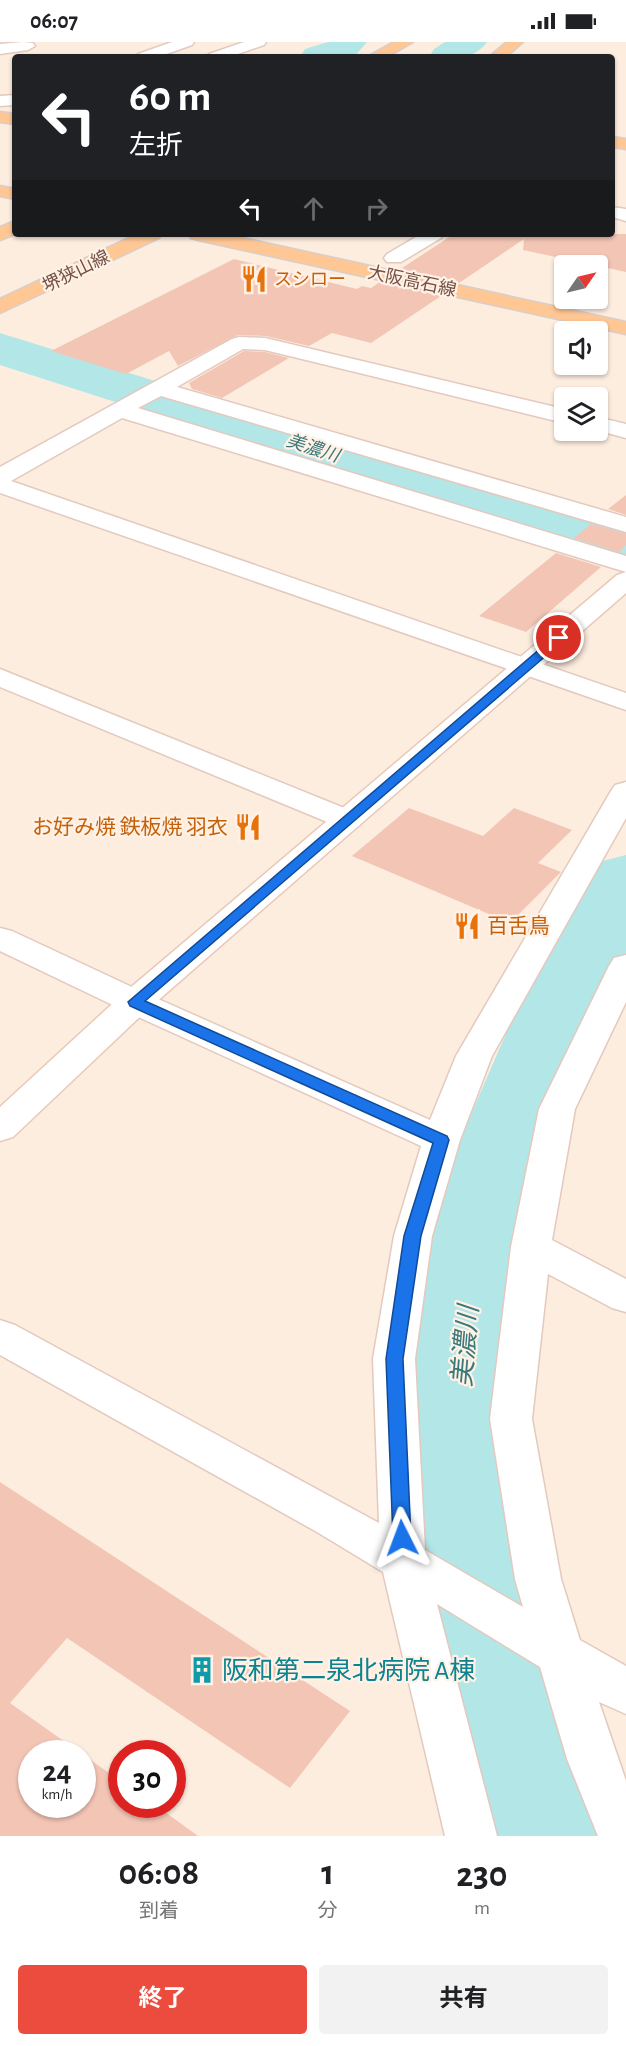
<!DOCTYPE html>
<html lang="ja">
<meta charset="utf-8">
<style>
:root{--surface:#fff;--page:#f2f2f2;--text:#202124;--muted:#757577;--accent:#ec4c3e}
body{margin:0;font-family:"Alegreya Sans","Noto Sans JP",sans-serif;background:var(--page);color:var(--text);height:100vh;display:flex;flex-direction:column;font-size:22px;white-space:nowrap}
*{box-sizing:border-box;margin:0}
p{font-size:20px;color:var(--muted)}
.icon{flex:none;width:33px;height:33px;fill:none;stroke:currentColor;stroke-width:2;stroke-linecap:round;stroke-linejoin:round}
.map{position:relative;height:1794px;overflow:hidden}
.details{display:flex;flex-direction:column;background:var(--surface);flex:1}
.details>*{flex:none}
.top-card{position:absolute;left:12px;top:12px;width:603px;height:183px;border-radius:6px;box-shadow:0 2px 4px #0004;background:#202124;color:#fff;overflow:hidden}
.needle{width:39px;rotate:56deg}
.fabs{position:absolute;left:554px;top:213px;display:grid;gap:12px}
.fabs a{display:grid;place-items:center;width:54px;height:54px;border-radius:6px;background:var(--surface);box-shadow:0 2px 4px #0004;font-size:30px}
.speed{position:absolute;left:18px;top:1698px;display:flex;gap:12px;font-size:30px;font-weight:700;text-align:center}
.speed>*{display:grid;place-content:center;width:78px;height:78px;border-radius:50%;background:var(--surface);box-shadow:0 2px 4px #0004;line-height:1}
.speed small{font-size:15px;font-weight:400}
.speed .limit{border:9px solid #d22;background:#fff;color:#111}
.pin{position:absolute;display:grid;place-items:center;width:51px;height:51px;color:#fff;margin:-26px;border:3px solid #fff;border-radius:50%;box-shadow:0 2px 6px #0007}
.me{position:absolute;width:66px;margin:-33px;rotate:357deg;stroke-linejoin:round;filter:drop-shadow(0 0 4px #0008)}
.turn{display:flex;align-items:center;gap:21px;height:126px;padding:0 18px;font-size:27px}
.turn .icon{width:78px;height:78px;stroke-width:2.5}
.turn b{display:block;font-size:42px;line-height:51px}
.lanes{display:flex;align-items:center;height:57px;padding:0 18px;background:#0003;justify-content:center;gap:30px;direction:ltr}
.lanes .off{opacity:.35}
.eta{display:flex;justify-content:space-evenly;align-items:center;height:102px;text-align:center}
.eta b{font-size:36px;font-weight:700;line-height:42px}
.primary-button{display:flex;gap:12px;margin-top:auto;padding:12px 18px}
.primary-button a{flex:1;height:69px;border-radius:6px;background:var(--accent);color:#fff;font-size:24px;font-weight:700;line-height:69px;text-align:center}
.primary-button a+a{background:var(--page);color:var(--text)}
.status{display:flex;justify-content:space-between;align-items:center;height:42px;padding:0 30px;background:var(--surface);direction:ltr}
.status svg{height:16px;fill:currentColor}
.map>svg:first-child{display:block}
</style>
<div class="status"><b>06:07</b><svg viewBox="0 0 49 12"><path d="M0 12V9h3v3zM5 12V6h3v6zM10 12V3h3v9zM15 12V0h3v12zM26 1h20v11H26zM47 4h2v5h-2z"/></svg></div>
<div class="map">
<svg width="626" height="1794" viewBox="0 0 626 1794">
<rect width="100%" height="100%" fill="#fdeddf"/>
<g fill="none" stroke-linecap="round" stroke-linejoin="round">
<!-- river -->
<path fill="#b3e6e7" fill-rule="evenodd" d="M328,0H367L354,15H300L305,7Z
M445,0H487C473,20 451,15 429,15L434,7Z
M0,291L626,485V524L0,323Z
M626,813V912L602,959L540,1121L522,1208L509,1330L522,1475L573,1727L600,1794H476L453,1727L414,1475L409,1330L428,1208L450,1121L520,959L588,836L599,820Z"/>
</g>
<!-- building -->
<path fill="#f3c5b5" d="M454,192H626V230L523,208L524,197L459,241L399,228Z
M234,217L357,247L362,244L371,246L380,240L441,254L371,301L332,291L309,304L266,294L238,293L178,324L169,309L126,332L51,309Z
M244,309L265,310L289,316L222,356L192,347L189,341Z
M626,453V473L608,467Z
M591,482L626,492V503L619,510L574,496Z
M556,511L601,525L526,590L479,574Z
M409,766L483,794L514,766L572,788L538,821L561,830L510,881L352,814Z
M0,1440L350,1669L290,1746L67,1596L10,1661L82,1712H32V1762H82V1712L122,1740V1762H154L198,1794H0Z"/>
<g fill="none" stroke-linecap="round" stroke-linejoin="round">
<defs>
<path id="street" d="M23,0L33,1L35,4L28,8L0,12V2Z
M172,0H194L192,3L158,15H135L138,12Z
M244,0H266L264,3L229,15H206L209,12Z
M15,53V63L0,64V54Z
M612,165L626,167V179L612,175Z
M421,192H443L441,196L401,220H387L384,216L387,212Z
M239,295L265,296L564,367V381L265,308L243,307L177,345L626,475V490L161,354L138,366L626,514V530L122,376L11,439L626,651V668L0,451V425L232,297Z
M597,375L626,382V396L596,388Z
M0,627L359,772L363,778L359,784L348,787L337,784L0,645Z
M626,740V776L492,1014L460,1098L432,1194L415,1317L425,1508L523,1565L515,1537L490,1377L511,1205L539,1067L609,924L614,916L626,913V960L575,1067L552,1198L626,1237V1270L612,1266L548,1232L532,1377L561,1537L580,1598L626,1624V1672L599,1660L626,1739V1794H598L567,1717L540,1625L437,1562L497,1794H445L383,1530L317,1490L0,1313V1278L15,1283L379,1481L373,1317L394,1194L421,1104L123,968L0,909V886L12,889L147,952L430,1078L456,1014L611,749L615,743Z"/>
<path id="secondary" d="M626,530V551L147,968L13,1095L0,1099V1065L123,952L617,533Z"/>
<path id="primary" d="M394,0H413L387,15H367Z
M507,0H523L506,15H489Z
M0,70L15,72V82L0,80Z
M612,95L626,97V107L612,105Z
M0,144L15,147V157L0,154Z
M15,179V192L0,198V185Z
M137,192H161L159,196L0,271V257Z
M189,192H224L626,280V292L198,198L191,196Z"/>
</defs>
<!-- street casing -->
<use href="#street" stroke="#e3c9be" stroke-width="3"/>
<!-- secondary casing -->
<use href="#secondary" stroke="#e8c9ba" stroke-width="3"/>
<!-- primary casing -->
<use href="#primary" stroke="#d8cecb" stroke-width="3"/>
<!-- street -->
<use href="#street" fill="#fff" fill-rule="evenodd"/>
<!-- secondary -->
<use href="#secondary" fill="#fff" fill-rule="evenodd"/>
<!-- primary -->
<use href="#primary" fill="#ffc794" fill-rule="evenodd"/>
</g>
<!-- route -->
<path fill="#1a73e8" stroke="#114b97" stroke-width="1.5" d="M559,593L565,596L563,599L145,959L447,1094L449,1098L421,1194L403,1317L411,1496L409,1502L402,1504L396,1502L393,1496L386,1317L404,1194L433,1101L130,964L128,960L555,594Z"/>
<!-- icons -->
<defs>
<symbol id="restaurant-bare" viewBox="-9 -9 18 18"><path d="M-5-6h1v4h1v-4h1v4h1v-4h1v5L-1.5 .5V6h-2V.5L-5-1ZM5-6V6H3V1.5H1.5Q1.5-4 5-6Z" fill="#e8710a" stroke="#fff1e6" stroke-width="2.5" paint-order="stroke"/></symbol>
<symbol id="building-bare" viewBox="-9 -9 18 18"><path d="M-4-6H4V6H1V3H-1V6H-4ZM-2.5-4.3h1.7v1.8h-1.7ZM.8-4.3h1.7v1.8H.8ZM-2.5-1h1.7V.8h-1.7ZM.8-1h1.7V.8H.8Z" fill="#0f9aa8" stroke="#fff1e6" stroke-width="2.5" paint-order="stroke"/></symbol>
</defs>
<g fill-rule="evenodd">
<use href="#restaurant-bare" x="235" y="218" width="38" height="38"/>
<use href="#restaurant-bare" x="229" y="766" width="38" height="38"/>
<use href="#restaurant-bare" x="448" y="865" width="38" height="38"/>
<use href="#building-bare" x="183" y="1609" width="38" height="38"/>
</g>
<g text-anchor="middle" stroke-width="4.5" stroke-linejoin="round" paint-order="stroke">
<!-- far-street labels -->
<g font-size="18" fill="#745046" stroke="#fff1e6">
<text transform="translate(76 229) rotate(-26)" y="6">堺狭山線</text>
<text transform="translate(412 239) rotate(12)" y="6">大阪高石線</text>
</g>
<!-- far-food labels -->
<g font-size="18" fill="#c56008" stroke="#fff1e6" text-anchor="start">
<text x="274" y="243">スシロー</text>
</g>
<!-- far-water labels -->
<g font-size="18" font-style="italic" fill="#3a797a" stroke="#fff1e6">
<text transform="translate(313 406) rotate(18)" y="6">美濃川</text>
</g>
<!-- food labels -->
<g font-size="21" fill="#c56008" stroke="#fff1e6" text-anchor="end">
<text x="228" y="792">お好み焼 鉄板焼 羽衣</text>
<text x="487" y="891" text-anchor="start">百舌鳥</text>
</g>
<!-- near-culture labels -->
<g font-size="26" fill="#0d838f" stroke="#fff1e6" text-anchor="start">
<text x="222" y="1637">阪和第二泉北病院 A棟</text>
</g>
<!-- near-water labels -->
<g font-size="27" font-style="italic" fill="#3a797a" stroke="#fff1e6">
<text transform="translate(465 1304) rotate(-85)" y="9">美濃川</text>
</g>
</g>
</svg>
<div class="fabs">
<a><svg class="needle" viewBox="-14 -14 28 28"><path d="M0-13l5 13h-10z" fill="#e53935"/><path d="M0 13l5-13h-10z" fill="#757577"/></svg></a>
<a><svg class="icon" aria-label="sound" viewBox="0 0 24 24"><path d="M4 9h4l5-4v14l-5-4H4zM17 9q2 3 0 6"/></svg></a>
<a><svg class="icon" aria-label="layers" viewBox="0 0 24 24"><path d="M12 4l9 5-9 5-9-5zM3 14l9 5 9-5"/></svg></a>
</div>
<div class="speed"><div>24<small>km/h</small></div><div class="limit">30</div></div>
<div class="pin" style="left:559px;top:596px;background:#d93025"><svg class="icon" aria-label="arrive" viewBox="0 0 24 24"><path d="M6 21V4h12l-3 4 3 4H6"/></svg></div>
<svg class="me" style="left:402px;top:1496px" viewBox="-20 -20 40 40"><path d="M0-17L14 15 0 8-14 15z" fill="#1a73e8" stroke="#fff" stroke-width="4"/></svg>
<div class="top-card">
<div class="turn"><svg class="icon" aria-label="left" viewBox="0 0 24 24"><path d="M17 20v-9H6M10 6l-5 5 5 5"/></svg><div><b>60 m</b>左折</div></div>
<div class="lanes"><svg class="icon" aria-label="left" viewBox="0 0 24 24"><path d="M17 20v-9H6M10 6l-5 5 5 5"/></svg><svg class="icon off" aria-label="ahead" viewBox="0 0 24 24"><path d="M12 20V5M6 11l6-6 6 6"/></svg><svg class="icon off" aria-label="right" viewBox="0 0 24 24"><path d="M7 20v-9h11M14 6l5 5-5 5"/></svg></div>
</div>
</div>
<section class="details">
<div class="eta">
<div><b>06:08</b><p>到着</p></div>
<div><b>1</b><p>分</p></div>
<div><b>230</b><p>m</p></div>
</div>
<div class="primary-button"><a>終了</a><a>共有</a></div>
</section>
